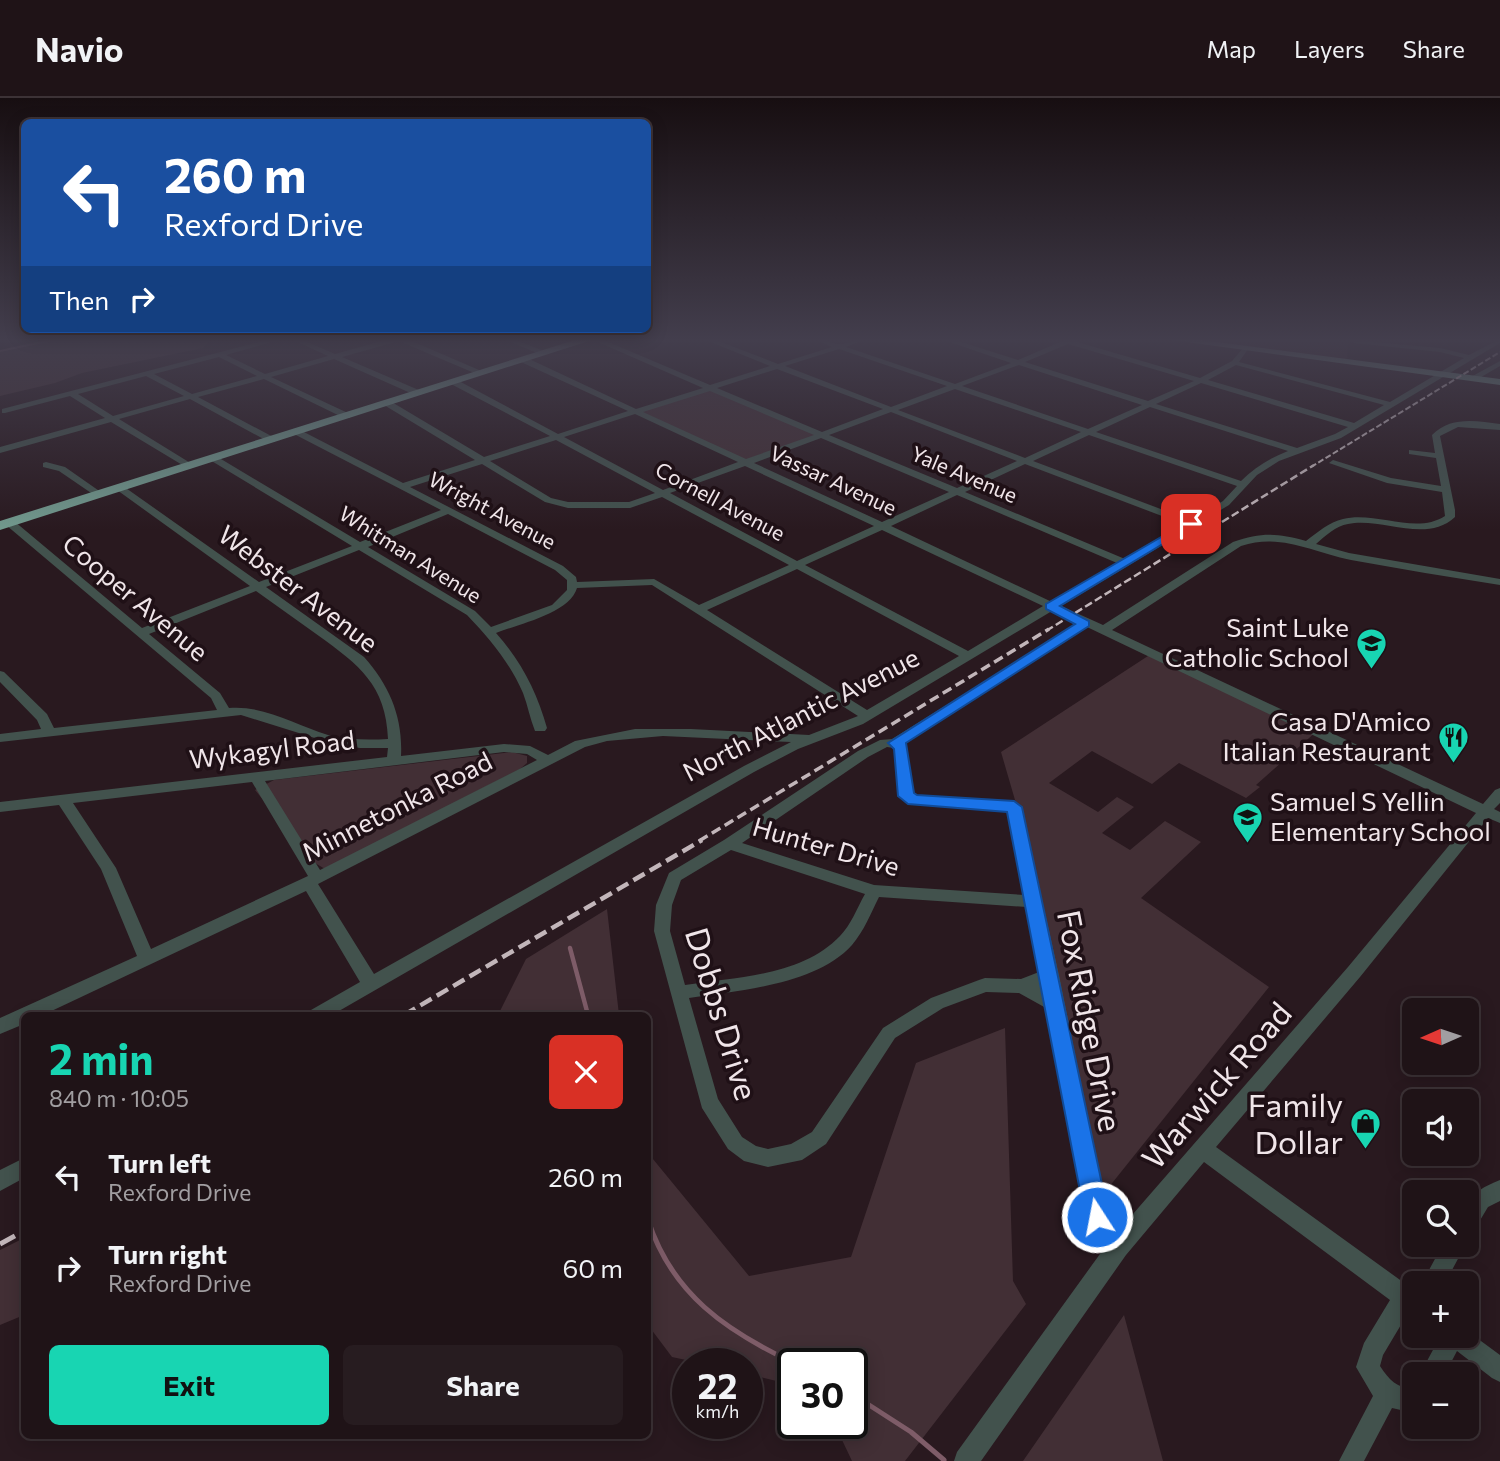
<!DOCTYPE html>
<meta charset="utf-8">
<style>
:root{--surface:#1f1317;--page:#271c20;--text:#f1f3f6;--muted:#a19ea1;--line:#3c3236;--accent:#18d5b2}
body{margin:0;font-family:Commissioner,sans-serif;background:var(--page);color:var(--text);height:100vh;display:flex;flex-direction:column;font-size:26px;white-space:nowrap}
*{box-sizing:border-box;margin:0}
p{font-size:23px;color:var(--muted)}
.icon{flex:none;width:38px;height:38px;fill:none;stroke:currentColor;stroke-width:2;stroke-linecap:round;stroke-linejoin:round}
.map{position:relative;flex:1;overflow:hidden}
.details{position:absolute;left:21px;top:914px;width:630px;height:427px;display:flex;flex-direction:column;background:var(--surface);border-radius:10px;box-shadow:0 4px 18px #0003,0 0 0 2px var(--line)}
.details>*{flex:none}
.hud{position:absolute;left:21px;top:21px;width:630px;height:214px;border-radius:10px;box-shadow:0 4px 18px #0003,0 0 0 2px var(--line);background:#1a4fa0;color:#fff;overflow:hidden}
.needle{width:46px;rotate:267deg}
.fabs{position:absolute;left:1402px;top:900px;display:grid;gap:14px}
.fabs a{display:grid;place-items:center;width:77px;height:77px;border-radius:10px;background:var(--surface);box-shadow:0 4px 18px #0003,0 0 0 2px var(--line);font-size:35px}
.speed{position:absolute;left:672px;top:1250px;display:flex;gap:14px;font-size:35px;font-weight:700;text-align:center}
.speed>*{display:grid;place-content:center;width:91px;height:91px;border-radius:50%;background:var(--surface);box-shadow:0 4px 18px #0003,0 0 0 2px var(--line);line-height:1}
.speed small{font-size:18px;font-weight:400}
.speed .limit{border:4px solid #111;border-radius:10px;background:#fff;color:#111}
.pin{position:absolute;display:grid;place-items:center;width:60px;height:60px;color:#fff;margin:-30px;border-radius:14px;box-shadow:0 4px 10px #0006}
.me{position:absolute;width:77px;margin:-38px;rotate:349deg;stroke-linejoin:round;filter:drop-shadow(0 0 5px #0008)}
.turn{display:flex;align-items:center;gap:24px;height:147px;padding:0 28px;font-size:32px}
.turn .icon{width:91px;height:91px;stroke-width:2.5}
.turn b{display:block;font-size:49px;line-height:60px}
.then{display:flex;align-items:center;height:66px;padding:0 28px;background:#0003;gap:14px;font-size:26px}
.round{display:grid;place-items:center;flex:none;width:74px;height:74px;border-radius:10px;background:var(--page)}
.overview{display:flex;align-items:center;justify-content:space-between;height:119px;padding:0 28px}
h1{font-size:42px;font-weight:700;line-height:52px;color:var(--accent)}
.button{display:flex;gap:14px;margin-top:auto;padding:14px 28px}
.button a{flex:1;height:80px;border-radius:10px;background:var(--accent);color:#111;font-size:28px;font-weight:700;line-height:80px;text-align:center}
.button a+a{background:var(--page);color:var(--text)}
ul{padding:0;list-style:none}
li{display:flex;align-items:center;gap:21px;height:91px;padding:0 28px}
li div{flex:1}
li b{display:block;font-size:26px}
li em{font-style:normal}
header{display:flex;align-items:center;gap:42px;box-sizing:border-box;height:98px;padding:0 35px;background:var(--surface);border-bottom:2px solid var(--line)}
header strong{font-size:33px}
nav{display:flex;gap:38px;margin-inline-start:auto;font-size:24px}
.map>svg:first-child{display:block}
</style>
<header>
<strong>Navio</strong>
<nav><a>Map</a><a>Layers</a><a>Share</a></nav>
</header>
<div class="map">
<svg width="1500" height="1363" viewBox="0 0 1500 1363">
<rect width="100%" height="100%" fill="#29191f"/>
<!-- built -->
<path fill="#37222a" d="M1189,241H1326L1348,244L1347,262Z"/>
<!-- green -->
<path fill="#422f35" d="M45,241H211L203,250L82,275L55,285L0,298V252Z
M709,290L822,337L748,365L638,313Z
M1151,556L1317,633L1256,687L1260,689L1246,700L1179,665L1152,686L1092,653L1049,685L1098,714L1117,699L1134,709L1102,735L1130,752L1165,723L1201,744L1141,800L1269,889L1101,1099L1036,774L1001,654Z
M512,654L527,658V665L520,671L325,771L315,765L255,692L274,682Z
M607,811L619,917H498L526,861Z
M1005,930L1013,1183L1026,1206L905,1363H852L834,1325H852V1265H793V1287L747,1276V1265H700L672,1259L648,1227V1055L749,1178L851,1159L916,965Z
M24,1140V1217L0,1227V1152Z
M1124,1217L1163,1363H1023Z"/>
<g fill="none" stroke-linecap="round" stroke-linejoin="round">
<!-- stream-far2 -->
<path stroke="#7e5c68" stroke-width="2" d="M0,253L57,241"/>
<!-- stream-far1 -->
<path stroke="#7e5c68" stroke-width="4.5" d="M570,850L588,917"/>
<!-- stream -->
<path stroke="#7e5c68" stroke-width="5" d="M648,1122C672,1196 726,1233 794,1265
M852,1296L911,1334L944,1362"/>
<!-- minor -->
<path fill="#42524d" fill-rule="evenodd" d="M270,241H282L226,257L265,276L328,258L291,241H300L335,256L389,241H407L486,275L479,277L399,243L342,259L421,293V297H415L334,261L271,279L350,316V320H344L264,281L198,299L275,340V344H269L190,301L119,321L192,366V370L189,371L111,324L0,355V349L105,320L70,298L5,315H2V311ZM219,259L257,278L192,296L154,276ZM146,278L184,298L113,318L78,296Z
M503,241H513L549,255L542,257Z
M591,241H601L710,287L770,268L703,241H713L778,266L832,249L814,241C823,241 829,244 837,246C846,247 857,241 866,241L846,249L955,286L1011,265L941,241H952L1018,262L1067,241H1076L1074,243L1200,280L1232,263L1244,249L1248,251L1239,264L1390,304L1464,260L1440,254L1354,245L1352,242L1440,250L1469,257L1500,241V245L1341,340L1279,363L1257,377L1229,407L1061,508L1103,527L1233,444C1262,434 1277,435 1306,443C1318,434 1329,424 1343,421C1376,413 1416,437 1445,418L1442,394L1387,385L1329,365L1333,362L1391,380L1441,388L1436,360L1409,356V352L1435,355L1432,337C1451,318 1476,323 1500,326V332L1458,329L1440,338L1455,412V419C1426,446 1382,419 1348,426C1336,428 1325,438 1316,446L1349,455L1500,481V487C1450,479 1400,471 1351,462C1311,454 1281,435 1241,448L1112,532L1483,706L1495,692L1500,690V705L1494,711L1500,714V725L1488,720L1360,879L1216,1049L1414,1192V1217L1408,1215L1383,1257L1380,1268C1389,1282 1397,1290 1414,1291V1315L1392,1310L1364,1363H1339L1373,1298L1356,1269L1364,1245L1390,1202L1204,1064L1126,1157L981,1363H954L957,1354L1105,1149L1087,1119L1046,910L1019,895L986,894L943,910L895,940L826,1046L802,1062L768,1069L744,1063L728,1051L702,1010L654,833L656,807L669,775L724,742L858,653L880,642L892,641L1078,525L1052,513L863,626L798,651L754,674L332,917H308L311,912L360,884L306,793L43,917H24V926L0,936V920L137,858L101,771L59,707L0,714V704L387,659L388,650H360L334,646L241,617L0,644V636L41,631L37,622L0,584V573L4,574L47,616L54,630L217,612L211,600L6,427V423H14L142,530L250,488L117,392V388H123L259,484L352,448L210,362V358H216L360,444L441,412L294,336V332H300L403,385L475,362L384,307V303H390L484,359L550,338L451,286V282H457L558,336L628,313L521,264V260H527L636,311L703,290ZM1068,246L1194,283L1148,303L1025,264ZM839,251L947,288L891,309L785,268ZM1019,267L1142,307L1088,331L962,288ZM1236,267L1384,307L1354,325L1208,282ZM777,271L883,311L822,334L717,290ZM1201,285L1348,329L1335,336L1297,350L1156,306ZM955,291L1081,334L1025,360L898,312ZM710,293L814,337L746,361L643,314ZM1150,309L1288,353C1270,360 1255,369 1241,383L1096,334ZM891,314L1017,363L957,390L829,337ZM635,316L738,364L663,392L564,339ZM1089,337L1237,388L1223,403L1190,422L1033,363ZM821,340L949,394L882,424L754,365ZM556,342L655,395L629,404H568L551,400L490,363ZM482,366L545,404L568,410H630L662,399L789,467L699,507L654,481L577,484L576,479L563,468L410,389ZM1025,366L1183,426L1125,461L965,394ZM745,368L874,428L797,463L670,395ZM957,397L1117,465L1052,504L891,428ZM448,416L555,472L567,482V492L552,507L491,529L475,513L368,449ZM882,432L1043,508L968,553L805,467ZM359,452L467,517C490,541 510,565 523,595C528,608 530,621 535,633H545L547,630C537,594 521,563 496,535C519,526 570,515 577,490L652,487L858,618L809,637L691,631H635L575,643L548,657L530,648L504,646L401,658C403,620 390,588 364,559L266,489ZM797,471L959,558L867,612L707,512ZM256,493C277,508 298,523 319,538C359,567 386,587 388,641C368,642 348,642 328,637C296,627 264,607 229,610L220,595L149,536ZM1087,529L1476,715L1348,869L1119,1132L1107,1115L1059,877L1021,709L1014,704L917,698L914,696L906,645ZM663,638L791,644L744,668L374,876L318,786L585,649L607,643ZM887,649L894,650L900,698L909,706L1008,714L1025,797L874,787L742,745L868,659ZM504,654L527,656L537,662L320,772L265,683ZM252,684L308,778L151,851L116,770L73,705ZM731,752L865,796C857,810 851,827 840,838C802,878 736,879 685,887L670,833L672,807L681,782ZM879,799L1027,809L1039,874L1021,881L985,880L979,882L931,900L883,930L812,1034L791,1046L768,1051L756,1048L742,1039L718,1001L689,900C740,892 816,887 852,847C864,833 871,815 879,799Z
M1500,263V268L1476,282L1469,280Z
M46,364L65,369L105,397L97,399L59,373L43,369V365Z
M24,1060V1080L0,1093V1072Z
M1500,1082V1103L1488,1109L1473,1134L1466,1137C1466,1103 1466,1096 1500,1082Z
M1443,1146H1466L1445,1185H1422Z
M1466,1232L1500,1257V1284L1492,1280L1457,1253L1445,1276H1420L1441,1237H1466Z"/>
<!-- major -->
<path fill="#64857b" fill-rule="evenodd" d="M1165,241H1194L1500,281V287Z"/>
<!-- highway -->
<path fill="#71998d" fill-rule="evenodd" d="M578,241H595L0,432V423Z"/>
<!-- rail-far4 -->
<path stroke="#c2b6ba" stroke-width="2" stroke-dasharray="6 2.5" stroke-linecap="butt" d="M1311,369L1500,254"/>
<!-- rail-far3 -->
<path stroke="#c2b6ba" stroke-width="2.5" stroke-dasharray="8 3.5" stroke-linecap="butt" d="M1046,533L1314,367"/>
<!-- rail-far2 -->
<path stroke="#c2b6ba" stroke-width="3.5" stroke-dasharray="10 5" stroke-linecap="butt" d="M699,743L1049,531"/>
<!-- rail-far1 -->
<path stroke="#c2b6ba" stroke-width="4.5" stroke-dasharray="13 6" stroke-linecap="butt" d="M404,917L702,742"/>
<!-- rail -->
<path stroke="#c2b6ba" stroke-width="5" stroke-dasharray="17 8" stroke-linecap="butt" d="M0,1146L24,1133"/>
</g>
<!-- sky -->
<linearGradient id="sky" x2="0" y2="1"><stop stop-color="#170e11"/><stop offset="0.56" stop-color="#433e4d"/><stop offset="1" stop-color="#433e4d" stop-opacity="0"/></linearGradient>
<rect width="1500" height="432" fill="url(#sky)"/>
<!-- route -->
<path fill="#1a73e8" stroke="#114b97" stroke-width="2" d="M1187,424L1196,426L1060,508L1089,523V528L906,645L914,695L917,697L1014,703L1022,709L1109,1119L1105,1127L1097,1131L1089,1127L1085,1119L1007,714L908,706L898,698L894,651L888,645L1075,526L1046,511V506Z"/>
<!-- icons -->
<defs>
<symbol id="school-pin" viewBox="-11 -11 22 30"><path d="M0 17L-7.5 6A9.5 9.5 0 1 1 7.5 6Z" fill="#18d5b2" stroke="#1f1016"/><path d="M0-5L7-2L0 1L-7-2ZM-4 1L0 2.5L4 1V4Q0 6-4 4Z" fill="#111"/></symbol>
<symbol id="restaurant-pin" viewBox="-11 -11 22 30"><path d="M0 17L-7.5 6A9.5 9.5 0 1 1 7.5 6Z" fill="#18d5b2" stroke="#1f1016"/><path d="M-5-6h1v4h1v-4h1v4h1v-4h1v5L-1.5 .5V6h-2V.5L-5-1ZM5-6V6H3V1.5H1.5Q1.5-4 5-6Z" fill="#111"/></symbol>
<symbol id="shop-pin" viewBox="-11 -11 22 30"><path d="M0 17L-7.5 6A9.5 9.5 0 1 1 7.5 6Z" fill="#18d5b2" stroke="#1f1016"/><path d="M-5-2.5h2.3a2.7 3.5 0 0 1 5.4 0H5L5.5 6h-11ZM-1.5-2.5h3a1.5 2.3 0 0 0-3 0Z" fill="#111"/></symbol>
</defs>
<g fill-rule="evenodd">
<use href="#school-pin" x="1354" y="528" width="35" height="47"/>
<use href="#restaurant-pin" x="1436" y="622" width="35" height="47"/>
<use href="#school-pin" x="1230" y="702" width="35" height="47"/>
<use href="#shop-pin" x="1348" y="1008" width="35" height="47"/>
</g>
<g text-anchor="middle" stroke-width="7" stroke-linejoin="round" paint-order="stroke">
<!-- far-street labels -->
<g font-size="21" fill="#f0e5e9" stroke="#1f1016">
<text transform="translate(964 377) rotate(23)" y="7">Yale Avenue</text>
<text transform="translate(833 383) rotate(25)" y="7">Vassar Avenue</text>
<text transform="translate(720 404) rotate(28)" y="7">Cornell Avenue</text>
<text transform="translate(492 413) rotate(28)" y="7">Wright Avenue</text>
<text transform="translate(410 457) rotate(32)" y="7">Whitman Avenue</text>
</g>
<!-- street labels -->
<g font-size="26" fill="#f0e5e9" stroke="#1f1016">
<text transform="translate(298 491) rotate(37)" y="9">Webster Avenue</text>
<text transform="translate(135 500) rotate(40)" y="9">Cooper Avenue</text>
<text transform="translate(801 617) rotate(-27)" y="9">North Atlantic Avenue</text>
<text transform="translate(272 652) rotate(-7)" y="9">Wykagyl Road</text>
<text transform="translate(397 709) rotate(-27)" y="9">Minnetonka Road</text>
<text transform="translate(826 749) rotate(16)" y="9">Hunter Drive</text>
</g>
<!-- poi labels -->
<g font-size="26" fill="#f0e5e9" stroke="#1f1016" text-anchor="end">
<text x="1349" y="539">Saint Luke<tspan x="1349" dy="30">Catholic School</tspan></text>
<text x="1431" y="633">Casa D'Amico<tspan x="1431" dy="30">Italian Restaurant</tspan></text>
<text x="1270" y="713" text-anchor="start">Samuel S Yellin<tspan x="1270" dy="30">Elementary School</tspan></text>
</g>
<!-- near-street labels -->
<g font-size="32" fill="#f0e5e9" stroke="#1f1016">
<text transform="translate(721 916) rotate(73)" y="11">Dobbs Drive</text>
<text transform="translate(1089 923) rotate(79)" y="11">Fox Ridge Drive</text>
<text transform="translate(1217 988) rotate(-49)" y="11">Warwick Road</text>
</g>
<!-- near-poi labels -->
<g font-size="32" fill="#f0e5e9" stroke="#1f1016" text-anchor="end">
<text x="1343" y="1019">Family<tspan x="1343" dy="37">Dollar</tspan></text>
</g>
</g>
</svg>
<div class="fabs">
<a><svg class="needle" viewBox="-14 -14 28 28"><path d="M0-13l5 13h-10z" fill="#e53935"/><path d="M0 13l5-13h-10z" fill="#a19ea1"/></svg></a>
<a><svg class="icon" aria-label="sound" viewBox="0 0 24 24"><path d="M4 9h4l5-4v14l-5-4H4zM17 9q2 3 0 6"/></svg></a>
<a><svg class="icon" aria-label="search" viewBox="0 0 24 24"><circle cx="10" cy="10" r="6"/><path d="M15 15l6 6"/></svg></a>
<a>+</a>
<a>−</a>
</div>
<div class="speed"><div>22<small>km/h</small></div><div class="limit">30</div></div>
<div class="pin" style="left:1191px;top:426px;background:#d93025"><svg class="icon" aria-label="arrive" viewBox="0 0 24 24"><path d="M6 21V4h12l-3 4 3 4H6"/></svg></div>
<svg class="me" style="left:1097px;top:1119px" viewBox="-20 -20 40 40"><circle r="17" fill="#1a73e8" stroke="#fff" stroke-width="3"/><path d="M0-11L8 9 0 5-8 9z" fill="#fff"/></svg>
<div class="hud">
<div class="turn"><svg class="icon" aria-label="left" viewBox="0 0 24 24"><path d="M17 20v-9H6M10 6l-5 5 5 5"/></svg><div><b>260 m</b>Rexford Drive</div></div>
<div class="then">Then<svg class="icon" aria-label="right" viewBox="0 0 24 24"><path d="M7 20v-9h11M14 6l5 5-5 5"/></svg></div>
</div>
<section class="details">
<div class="overview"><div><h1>2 min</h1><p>840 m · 10:05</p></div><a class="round" style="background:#d93025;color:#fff"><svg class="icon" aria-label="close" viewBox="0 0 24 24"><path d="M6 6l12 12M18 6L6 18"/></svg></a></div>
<ul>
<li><svg class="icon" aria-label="left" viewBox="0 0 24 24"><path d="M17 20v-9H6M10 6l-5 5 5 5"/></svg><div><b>Turn left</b><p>Rexford Drive</p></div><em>260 m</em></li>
<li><svg class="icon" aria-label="right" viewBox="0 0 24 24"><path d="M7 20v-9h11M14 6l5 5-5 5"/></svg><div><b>Turn right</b><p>Rexford Drive</p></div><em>60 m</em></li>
</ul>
<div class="button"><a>Exit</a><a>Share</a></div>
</section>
</div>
